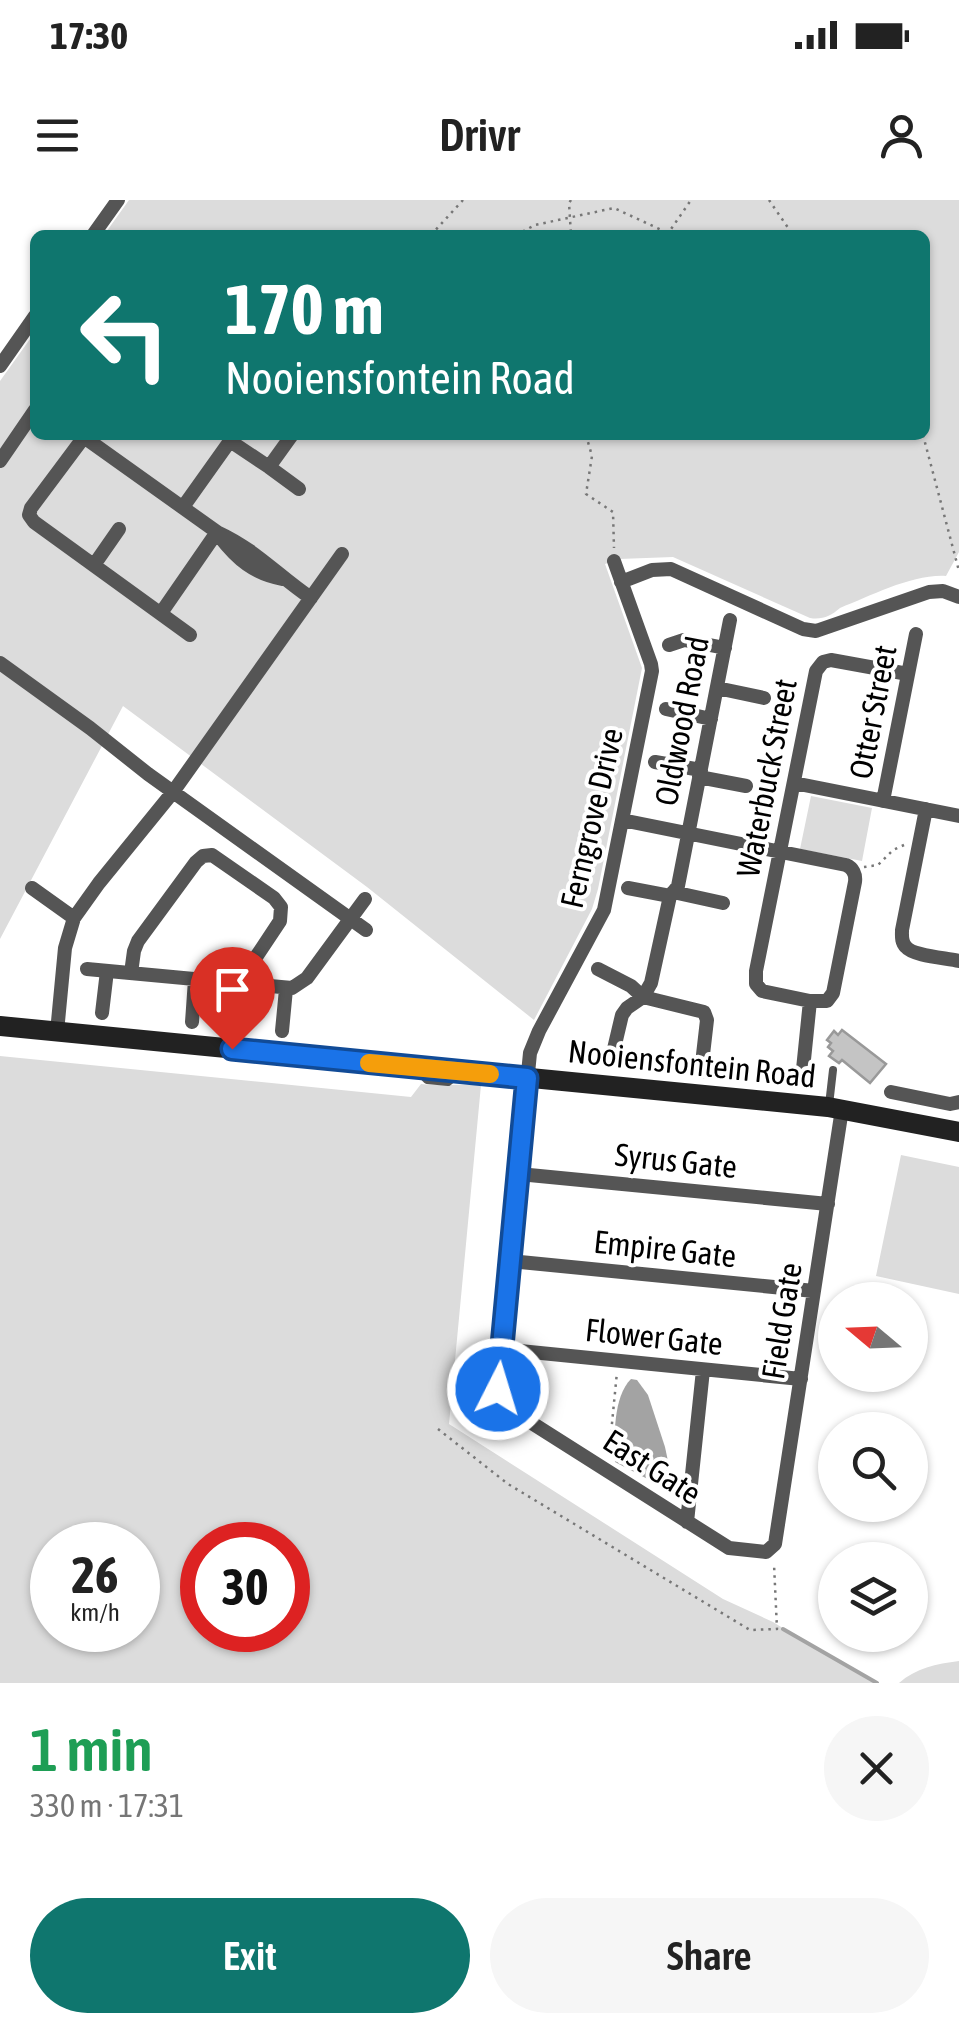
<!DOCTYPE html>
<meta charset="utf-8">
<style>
:root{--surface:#fff;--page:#f6f6f6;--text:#222;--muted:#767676;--accent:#0f766e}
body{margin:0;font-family:"Asap Condensed",sans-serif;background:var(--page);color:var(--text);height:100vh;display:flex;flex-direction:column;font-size:38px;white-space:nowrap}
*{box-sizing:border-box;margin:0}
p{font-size:32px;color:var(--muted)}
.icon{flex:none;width:55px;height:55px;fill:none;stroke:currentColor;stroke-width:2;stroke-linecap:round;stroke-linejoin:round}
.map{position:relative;height:1483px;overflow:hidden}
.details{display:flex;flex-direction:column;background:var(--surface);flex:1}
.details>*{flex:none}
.banner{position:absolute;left:30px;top:30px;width:900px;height:210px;border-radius:15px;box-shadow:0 2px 8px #0004;background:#0f766e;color:#fff;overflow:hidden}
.needle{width:65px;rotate:289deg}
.buttons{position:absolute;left:818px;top:1082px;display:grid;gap:20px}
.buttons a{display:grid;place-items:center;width:110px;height:110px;border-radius:50%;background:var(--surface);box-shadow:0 2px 8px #0004;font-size:50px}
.speed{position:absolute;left:30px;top:1322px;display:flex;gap:20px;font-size:50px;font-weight:700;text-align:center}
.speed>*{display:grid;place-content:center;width:130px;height:130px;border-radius:50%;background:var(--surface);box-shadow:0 2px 8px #0004;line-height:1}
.speed small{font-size:25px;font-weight:400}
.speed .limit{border:15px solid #d22;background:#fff;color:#111}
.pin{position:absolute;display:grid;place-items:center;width:85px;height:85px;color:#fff;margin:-102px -42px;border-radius:50% 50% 50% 0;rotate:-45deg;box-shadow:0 0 10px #0007}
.pin .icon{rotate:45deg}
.me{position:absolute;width:110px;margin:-55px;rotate:5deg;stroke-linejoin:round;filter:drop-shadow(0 0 8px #0008)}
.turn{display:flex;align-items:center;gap:35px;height:210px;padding:0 30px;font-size:45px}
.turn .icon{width:130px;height:130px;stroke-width:2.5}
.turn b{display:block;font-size:70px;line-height:85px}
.round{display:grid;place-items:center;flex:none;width:105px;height:105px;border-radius:52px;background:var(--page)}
.head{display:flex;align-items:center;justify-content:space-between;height:170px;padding:0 30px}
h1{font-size:60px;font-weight:600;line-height:75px;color:#1e9e55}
.action{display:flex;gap:20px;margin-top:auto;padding:20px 30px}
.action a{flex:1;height:115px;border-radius:60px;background:var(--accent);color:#fff;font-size:40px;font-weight:600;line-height:115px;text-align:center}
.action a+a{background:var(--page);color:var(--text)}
.status{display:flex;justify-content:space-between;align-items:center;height:70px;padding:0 50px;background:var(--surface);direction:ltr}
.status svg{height:28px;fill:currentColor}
header{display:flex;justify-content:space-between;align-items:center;height:130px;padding:0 30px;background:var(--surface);font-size:45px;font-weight:600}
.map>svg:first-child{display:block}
</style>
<div class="status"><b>17:30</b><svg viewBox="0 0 49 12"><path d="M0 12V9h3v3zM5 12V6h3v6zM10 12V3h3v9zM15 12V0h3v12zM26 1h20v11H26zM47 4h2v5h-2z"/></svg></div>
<header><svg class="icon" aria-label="menu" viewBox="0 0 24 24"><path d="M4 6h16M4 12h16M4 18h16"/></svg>Drivr<svg class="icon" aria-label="person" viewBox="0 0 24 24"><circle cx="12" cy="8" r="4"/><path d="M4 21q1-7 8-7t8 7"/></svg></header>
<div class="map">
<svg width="959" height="1483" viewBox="0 0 959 1483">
<rect width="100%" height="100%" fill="#fff"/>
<!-- green -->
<path fill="#dcdcdc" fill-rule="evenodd" d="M129,0H959V352L946,376C912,374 871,396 840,408C831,416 822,420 810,418L673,357L619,359L605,364L642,468L598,689L592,709L534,820L367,687L123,506L0,739V181L35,132V235H925V35H104Z
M811,596L872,608L862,661L800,649Z
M0,856L411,897L421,884C442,886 461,884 481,885L449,1224L723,1399L773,1422L843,1465C852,1467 868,1477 877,1483H0ZM138,1345V1430H52V1345ZM288,1345V1430H202V1345Z
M901,955L959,967V1094L876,1076Z
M959,1461V1483H899C916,1468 936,1464 959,1461Z"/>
<!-- water -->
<path fill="#a3a3a3" d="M631,1179L637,1180L648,1195L665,1247L672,1280L667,1287L661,1286L615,1262C614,1237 613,1197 631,1179Z"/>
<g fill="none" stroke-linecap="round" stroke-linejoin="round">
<!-- stream -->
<path stroke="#a3a3a3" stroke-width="4" d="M783,1429L877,1483"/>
</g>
<!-- building -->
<path fill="#c4c4c4" stroke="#999" stroke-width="2.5" d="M842,830L886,864L870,883L842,860L839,863L829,856L833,851L828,847L831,843L827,840L834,831L838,835Z"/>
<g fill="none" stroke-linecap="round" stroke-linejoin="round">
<!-- path -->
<path stroke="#777" stroke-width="2.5" stroke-dasharray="2.5 5" stroke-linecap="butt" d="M571,0L569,3L571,35
M769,0L793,35
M431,35L463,0
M516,35L535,25L614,8L668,33
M667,35L691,0
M586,235L592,256L586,294L613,312L614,348
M923,235L959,371
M864,667L878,665L893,650L904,645
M438,1229L508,1284L750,1430L777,1429L774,1364
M609,1254L617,1172"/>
<!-- lane -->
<path stroke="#555" stroke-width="8" d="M418,871L427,880L448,882L457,875
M829,905L833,870"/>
<!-- street -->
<path stroke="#555" stroke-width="14" d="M93,35L118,0
M0,166L35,116
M81,235L217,332L161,413
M84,237L31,308L29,315L34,322L190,435
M0,261L35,210
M269,267L299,289
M183,307L230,241L269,267L292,235
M217,332C256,350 276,374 311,398
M220,337C237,359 254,374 283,379
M614,361L651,464L652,471L604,710L539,831L530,853L497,1189L502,1202L508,1208L729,1348L766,1352L775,1344L842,909
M94,365L119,329
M621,382L652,370L671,369L803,429L816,431L929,392L943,391L959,397
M669,445L684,440L725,448
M0,463L90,528L148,574L366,730
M717,488L764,498
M666,509L711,519
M655,562L701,570
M699,577L746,586
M794,583L959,616
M883,601L916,434
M926,609L902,730C902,736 901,742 906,747C913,756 947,758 959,761
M622,620L846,665C853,668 856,674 855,682L833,793L827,801H810L762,791L756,784V771C776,671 796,571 816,471L823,462L831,460L908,474
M32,688L74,718
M628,688L670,696
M673,692L723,703
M87,769L292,788L307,778L365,699
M598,769L631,786L643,797L704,812L707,820L701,872
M131,773L134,751L138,741L196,662L203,656L212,655L274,698L281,707L280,721L254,760L250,785
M102,813L107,771
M192,822L195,780
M282,831L286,789
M57,832L65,748L74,718L99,683L173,592L342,354
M613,853L622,815L627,808L643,797L651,783L670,696L678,686L730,420
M802,879L810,801
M891,892L950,904L959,902
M519,974L828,1004
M510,1061L814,1091
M501,1149L801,1179
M687,1322L703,1170"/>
<!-- secondary -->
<path stroke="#222" stroke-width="20" d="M0,826L828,907L959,932"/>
</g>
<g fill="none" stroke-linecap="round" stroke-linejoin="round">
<defs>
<path id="route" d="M232,849L527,878L498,1189"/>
</defs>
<!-- route casing -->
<use href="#route" stroke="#114b97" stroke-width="25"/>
<!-- route -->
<use href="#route" stroke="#1a73e8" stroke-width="18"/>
<!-- slow -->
<path stroke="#f59e0b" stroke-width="18" d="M369,863L490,874"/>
</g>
<g text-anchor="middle" stroke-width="8" stroke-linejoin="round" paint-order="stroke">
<!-- street labels -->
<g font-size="32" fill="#000" stroke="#fff">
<text transform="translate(873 512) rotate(-79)" y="11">Otter Street</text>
<text transform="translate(682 521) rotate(-79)" y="11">Oldwood Road</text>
<text transform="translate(767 578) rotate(-79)" y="11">Waterbuck Street</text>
<text transform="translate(592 618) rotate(-77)" y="11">Ferngrove Drive</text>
<text transform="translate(692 864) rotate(6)" y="11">Nooiensfontein Road</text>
<text transform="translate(676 961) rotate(6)" y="11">Syrus Gate</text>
<text transform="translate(665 1049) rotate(6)" y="11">Empire Gate</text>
<text transform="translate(782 1121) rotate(-81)" y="11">Field Gate</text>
<text transform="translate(654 1137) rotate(6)" y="11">Flower Gate</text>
<text transform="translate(652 1267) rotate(33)" y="11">East Gate</text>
</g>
</g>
</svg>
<div class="buttons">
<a><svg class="needle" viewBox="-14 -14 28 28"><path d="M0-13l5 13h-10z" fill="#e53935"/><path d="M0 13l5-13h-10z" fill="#767676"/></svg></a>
<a><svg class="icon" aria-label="search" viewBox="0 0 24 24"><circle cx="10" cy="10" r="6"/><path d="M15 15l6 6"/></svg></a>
<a><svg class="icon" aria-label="layers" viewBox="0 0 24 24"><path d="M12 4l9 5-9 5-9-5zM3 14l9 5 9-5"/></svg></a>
</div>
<div class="speed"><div>26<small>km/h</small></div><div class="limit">30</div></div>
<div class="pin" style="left:232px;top:849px;background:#d93025"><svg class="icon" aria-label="arrive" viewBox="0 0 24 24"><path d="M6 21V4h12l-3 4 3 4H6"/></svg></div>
<svg class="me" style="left:498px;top:1189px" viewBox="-20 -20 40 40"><circle r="17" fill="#1a73e8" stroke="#fff" stroke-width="3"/><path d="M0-11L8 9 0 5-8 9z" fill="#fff"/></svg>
<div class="banner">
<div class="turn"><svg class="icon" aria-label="left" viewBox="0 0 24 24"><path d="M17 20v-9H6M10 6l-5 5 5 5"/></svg><div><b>170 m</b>Nooiensfontein Road</div></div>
</div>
</div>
<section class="details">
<div class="head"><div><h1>1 min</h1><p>330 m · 17:31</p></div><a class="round"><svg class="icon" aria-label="close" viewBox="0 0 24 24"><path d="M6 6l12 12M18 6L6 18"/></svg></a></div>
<div class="action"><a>Exit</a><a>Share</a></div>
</section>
